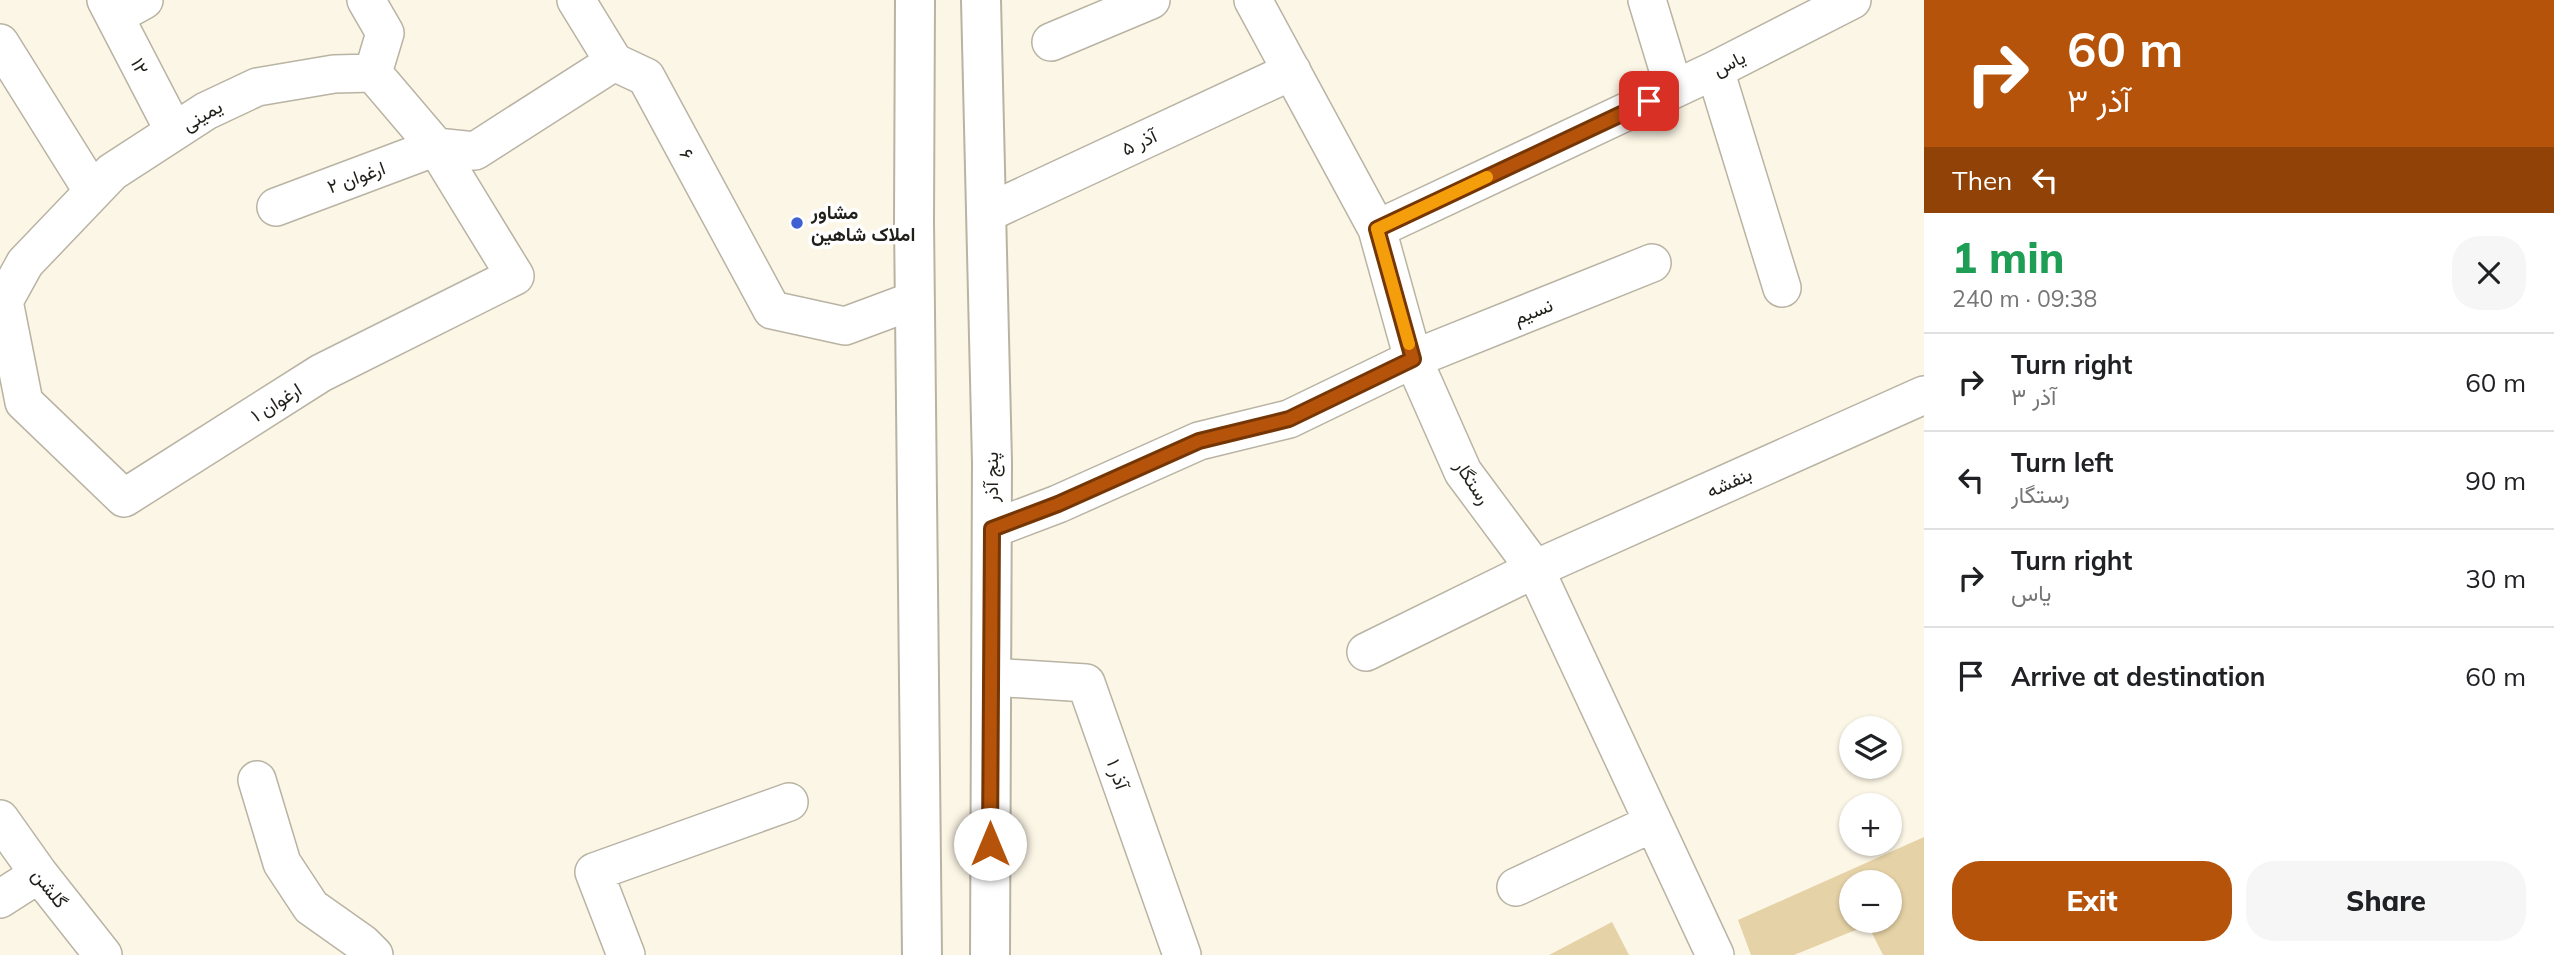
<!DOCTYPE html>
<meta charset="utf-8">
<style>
:root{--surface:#fff;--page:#f6f6f6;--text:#202124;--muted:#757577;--line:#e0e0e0;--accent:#b45309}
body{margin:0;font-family:Mulish,Vazirmatn,sans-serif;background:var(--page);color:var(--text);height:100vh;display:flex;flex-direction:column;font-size:26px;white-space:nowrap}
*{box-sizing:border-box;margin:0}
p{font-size:23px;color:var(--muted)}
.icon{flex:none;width:38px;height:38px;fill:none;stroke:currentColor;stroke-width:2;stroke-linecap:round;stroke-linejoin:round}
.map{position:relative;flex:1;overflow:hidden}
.panel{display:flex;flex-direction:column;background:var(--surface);width:630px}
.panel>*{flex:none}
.banner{background:#b45309;color:#fff;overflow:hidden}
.buttons{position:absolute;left:1839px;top:716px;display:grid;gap:14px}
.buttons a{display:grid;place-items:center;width:63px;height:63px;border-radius:50%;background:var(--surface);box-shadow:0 2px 5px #0004;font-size:35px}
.pin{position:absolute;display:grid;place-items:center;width:60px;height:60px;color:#fff;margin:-30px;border-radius:14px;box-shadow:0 4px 10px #0006}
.me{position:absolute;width:77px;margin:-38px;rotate:0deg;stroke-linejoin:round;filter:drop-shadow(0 0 5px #0008)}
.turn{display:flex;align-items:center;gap:24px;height:147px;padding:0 28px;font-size:32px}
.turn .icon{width:91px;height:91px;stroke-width:2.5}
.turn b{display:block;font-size:49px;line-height:60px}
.then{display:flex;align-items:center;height:66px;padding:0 28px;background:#0003;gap:14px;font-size:26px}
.round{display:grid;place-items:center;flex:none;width:74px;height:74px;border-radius:28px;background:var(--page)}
.head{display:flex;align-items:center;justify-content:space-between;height:119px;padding:0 28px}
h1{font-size:42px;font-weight:800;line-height:52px;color:#1e9e55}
.cta{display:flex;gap:14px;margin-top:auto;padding:14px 28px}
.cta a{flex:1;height:80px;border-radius:28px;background:var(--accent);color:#fff;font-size:28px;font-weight:800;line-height:80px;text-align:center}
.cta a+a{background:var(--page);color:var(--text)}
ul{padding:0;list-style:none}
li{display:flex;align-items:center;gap:21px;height:98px;padding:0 28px;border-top:2px solid var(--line)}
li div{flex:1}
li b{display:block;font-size:26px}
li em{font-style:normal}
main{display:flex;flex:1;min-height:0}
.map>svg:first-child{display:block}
</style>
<main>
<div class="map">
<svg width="1924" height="955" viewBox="0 0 1924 955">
<rect width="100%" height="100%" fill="#fcf6e6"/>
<!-- green -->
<path fill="#e5d2a6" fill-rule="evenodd" d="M1924,837V955H1883L1868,925L1794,955H1751L1738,920ZM1852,882H1890V920H1852Z
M1612,922L1629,955H1549Z"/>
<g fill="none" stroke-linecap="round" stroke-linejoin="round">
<defs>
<path id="minor" d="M106,0L174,131
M366,0L385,33L373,73
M576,0L614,62
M1253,0L1377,229L1413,359L1463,472L1535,569L1715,955
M1647,0L1674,89
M115,16L144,0
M1051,42L1151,0
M0,43L93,192
M1715,70L1782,288
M373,73L436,147L515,276L321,373L124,498L24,402L4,301L25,263L112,172L206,111L257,87L334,74Z
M276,207L436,147L475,151L614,62L646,77L772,310L845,326L915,300
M987,213L1292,71
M1377,229L1715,70L1852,0
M992,529L1058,504L1199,441L1289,419L1413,359L1652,263
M1366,652L1535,569L1924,395
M991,677L1086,683L1182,955
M257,780L282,863L311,907L362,943L374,955
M0,819L39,874L103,955
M1516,887L1653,823
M0,899L39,874
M626,955L594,872L789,802"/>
<path id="major" d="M915,0L914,221L922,955
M981,0L992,463L990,955"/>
</defs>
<!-- minor casing -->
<use href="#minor" stroke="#b9b3a4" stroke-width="40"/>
<!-- major casing -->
<use href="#major" stroke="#b9b3a4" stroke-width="42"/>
<!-- minor -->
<use href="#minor" stroke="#fff" stroke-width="37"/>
<!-- major -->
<use href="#major" stroke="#fff" stroke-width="38"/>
</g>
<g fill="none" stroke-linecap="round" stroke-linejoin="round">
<defs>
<path id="route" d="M990,844L992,529L1058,504L1199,441L1289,419L1413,359L1377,229L1649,101"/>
</defs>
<!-- route casing -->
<use href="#route" stroke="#753606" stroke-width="18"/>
<!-- route -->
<use href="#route" stroke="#b45309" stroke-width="12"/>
<!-- slow -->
<path stroke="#f59e0b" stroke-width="12" d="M1409,344L1377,229L1487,177"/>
</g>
<!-- markers -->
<circle fill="#3f61d3" stroke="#fff" stroke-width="2.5" cx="797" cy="223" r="7"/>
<g text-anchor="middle" stroke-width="7" stroke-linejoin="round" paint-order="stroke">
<!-- street labels -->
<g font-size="19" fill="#211f1a" stroke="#fff">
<text transform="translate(1729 63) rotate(-27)" y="7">یاس</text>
<text transform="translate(140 66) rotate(63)" y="7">۱۲</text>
<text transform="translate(202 115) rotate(-30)" y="7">یمینی</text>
<text transform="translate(1139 142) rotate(-25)" y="7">آذر ۵</text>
<text transform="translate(687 154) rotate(62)" y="7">۶</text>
<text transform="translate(356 177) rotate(-20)" y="7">ارغوان ۲</text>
<text transform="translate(1533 311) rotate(-22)" y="7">نسیم</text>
<text transform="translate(276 402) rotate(-32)" y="7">ارغوان ۱</text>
<text transform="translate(991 477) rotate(-90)" y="7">پنج آذر</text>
<text transform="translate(1473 482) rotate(57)" y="7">رستگار</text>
<text transform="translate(1729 482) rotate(-24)" y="7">بنفشه</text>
<text transform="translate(1118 774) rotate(71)" y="7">آذر ۱</text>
<text transform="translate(50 888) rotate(52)" y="7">گلشن</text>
</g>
<!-- poi labels -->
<g font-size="19" font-weight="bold" fill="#211f1a" stroke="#fff" text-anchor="start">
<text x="811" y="219">مشاور<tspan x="811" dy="22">املاک شاهین</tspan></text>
</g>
</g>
</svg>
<div class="buttons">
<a><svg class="icon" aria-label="layers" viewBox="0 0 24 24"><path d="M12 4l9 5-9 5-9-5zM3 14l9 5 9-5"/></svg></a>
<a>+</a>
<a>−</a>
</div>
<div class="pin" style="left:1649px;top:101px;background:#d93025"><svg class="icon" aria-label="arrive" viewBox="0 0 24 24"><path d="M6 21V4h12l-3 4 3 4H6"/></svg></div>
<svg class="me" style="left:990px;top:844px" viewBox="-20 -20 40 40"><circle r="19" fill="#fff"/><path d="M0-13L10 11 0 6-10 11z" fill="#b45309"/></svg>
</div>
<section class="panel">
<div class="banner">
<div class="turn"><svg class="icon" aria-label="right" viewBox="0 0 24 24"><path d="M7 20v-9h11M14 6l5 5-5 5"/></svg><div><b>60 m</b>آذر ۳</div></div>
<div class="then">Then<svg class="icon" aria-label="left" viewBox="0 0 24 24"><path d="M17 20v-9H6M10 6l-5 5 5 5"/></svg></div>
</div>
<div class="head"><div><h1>1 min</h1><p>240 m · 09:38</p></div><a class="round"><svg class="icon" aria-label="close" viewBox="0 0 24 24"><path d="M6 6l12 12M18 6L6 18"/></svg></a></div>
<ul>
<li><svg class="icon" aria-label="right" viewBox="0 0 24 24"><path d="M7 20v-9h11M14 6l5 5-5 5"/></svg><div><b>Turn right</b><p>آذر ۳</p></div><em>60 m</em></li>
<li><svg class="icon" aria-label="left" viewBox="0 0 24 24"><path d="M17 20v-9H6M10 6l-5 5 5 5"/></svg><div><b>Turn left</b><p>رستگار</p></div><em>90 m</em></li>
<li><svg class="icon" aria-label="right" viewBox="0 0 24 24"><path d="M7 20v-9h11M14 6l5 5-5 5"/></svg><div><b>Turn right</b><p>یاس</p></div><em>30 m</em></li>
<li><svg class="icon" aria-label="arrive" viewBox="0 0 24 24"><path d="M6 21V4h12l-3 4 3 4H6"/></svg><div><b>Arrive at destination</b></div><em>60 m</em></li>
</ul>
<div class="cta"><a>Exit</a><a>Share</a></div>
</section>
</main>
